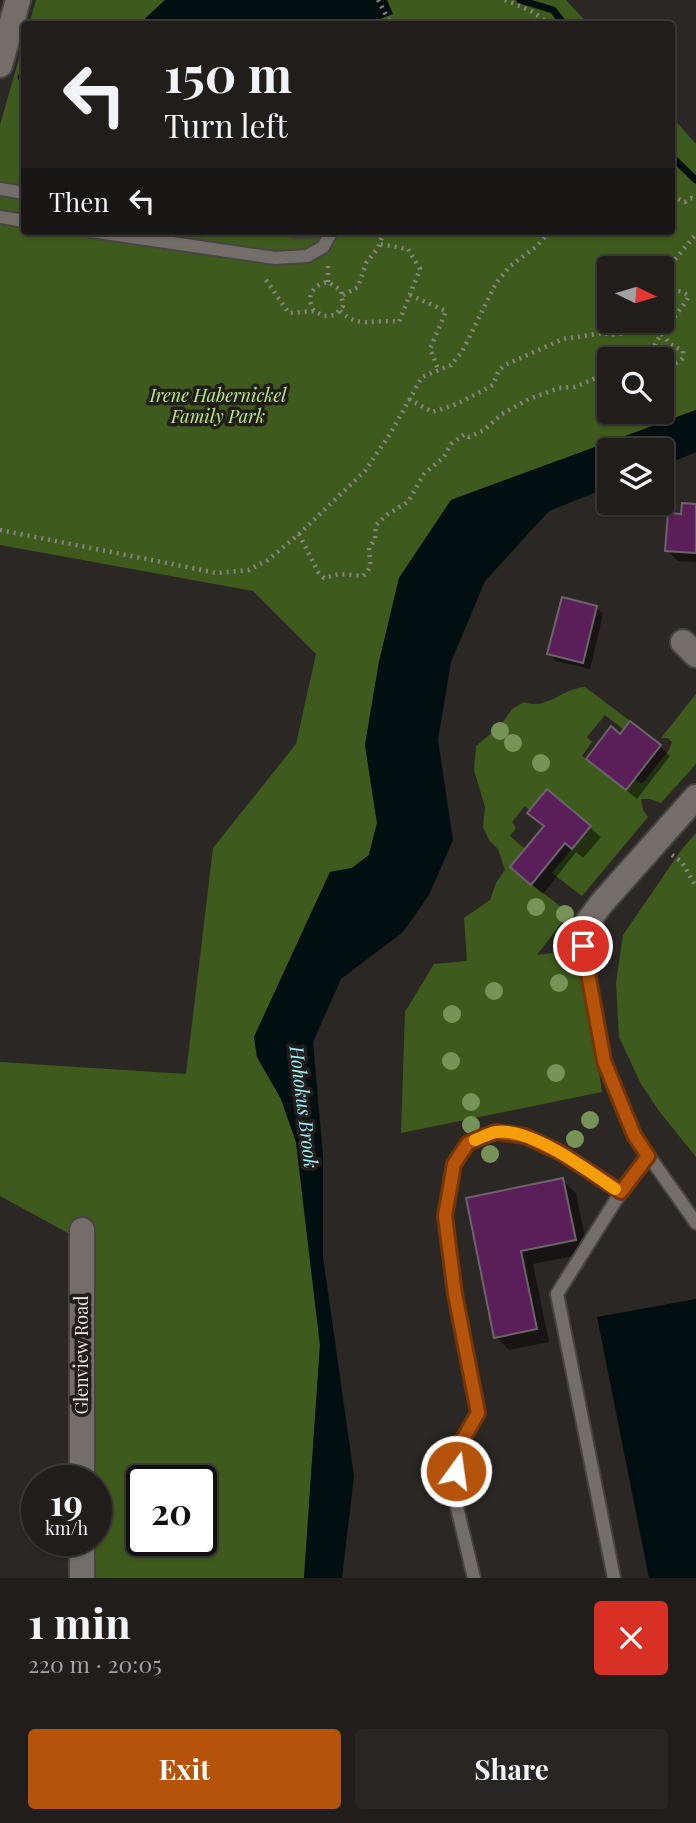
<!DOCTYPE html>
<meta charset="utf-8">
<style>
:root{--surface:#201d1b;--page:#282624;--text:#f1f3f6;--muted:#a2a2a3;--line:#3d3b3a;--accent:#b45309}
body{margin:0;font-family:"Playfair Display",serif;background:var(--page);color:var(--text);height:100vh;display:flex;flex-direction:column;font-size:26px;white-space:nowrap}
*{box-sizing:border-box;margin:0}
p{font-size:23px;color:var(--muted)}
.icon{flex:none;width:38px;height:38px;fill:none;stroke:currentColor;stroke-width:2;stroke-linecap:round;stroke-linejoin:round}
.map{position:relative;height:1578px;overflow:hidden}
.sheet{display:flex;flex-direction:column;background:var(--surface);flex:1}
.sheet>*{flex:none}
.guide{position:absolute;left:21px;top:21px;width:654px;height:214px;border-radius:7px;box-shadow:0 2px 5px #0004,0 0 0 2px var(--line);background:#201d1b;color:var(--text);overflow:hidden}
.needle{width:46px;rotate:95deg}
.tools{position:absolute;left:597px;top:256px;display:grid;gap:14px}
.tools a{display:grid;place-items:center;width:77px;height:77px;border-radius:7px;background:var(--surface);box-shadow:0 2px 5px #0004,0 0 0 2px var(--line);font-size:35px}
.speed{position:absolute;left:21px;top:1465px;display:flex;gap:14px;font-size:35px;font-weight:700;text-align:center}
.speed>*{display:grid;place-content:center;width:91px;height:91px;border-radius:50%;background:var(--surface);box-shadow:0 2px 5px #0004,0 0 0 2px var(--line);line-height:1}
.speed small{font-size:18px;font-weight:400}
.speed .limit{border:4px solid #111;border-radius:10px;background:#fff;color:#111}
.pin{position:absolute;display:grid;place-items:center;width:60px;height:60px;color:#fff;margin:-30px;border:4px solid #fff;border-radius:50%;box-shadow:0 2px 7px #0007}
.me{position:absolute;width:77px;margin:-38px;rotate:14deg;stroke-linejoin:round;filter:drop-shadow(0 0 5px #0008)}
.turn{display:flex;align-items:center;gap:24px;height:147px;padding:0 28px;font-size:32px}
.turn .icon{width:91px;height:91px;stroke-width:2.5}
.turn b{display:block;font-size:49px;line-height:60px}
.then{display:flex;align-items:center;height:66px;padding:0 28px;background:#0003;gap:14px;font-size:26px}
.round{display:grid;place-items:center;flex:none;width:74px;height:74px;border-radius:7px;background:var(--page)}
.head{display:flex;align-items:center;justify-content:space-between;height:119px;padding:0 28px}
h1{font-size:42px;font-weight:700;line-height:52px}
.button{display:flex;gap:14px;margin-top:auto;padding:14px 28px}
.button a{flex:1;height:80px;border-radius:7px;background:var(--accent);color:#fff;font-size:28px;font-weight:700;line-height:80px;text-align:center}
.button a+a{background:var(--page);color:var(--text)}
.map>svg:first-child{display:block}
</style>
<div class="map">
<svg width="696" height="1578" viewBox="0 0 696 1578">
<rect width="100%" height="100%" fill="#2b2724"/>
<!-- green -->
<path fill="#3e5b1d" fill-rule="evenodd" d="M36,0H566L588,24H29Z
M24,41V231H672V117L696,144V410L451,500L399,578L379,662L365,745L377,823L369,855L352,868L330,872L254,1037L257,1057L281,1099L296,1142L320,1345L304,1578H76V1540H96V1480H76L77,1238L0,1196V1062L186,1074L213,848L296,744L316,654L253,591L0,545V125ZM609,268H662V320H609ZM609,359H662V411H609ZM142,1480H201V1540H142Z
M585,687L630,721L623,729L605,715L587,737L592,742L582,756L626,790L635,779L642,784L669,750L672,742L668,738H661L696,694V764L661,803L650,799H641L643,810L648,817L582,896L552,873L591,825L547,789L529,810L525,806L512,822L516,828L510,836L525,849L510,867L569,913L537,955L581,949L602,1092L401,1133L405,1012L434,964L467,961L464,918L490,900L496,883L505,870L498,849L489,840L483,827L485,807L474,770L476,746L500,726L512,709L524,702C546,711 563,688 585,687Z
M696,833V1157L659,1111L641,1084L619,1037L616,983L623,935L682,849Z"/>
<!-- water -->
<path fill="#010f11" d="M165,0H387L393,14L380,19L376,24H139Z
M696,410V452L662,466V450H609V487L549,511L485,581L451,662L438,740L453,840L429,895L403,932L341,979L313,1042L323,1155V1257L354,1476L342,1578H304L320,1345L296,1142L281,1099L257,1057L254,1037L330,872L352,868L369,855L377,823L365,745L379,662L399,578L451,500Z
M696,1299V1578H649L597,1317Z"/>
<!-- shadow -->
<path fill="#0007" d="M696,505V562L678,561L667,550L682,516Z
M596,607L603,614L590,669L556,661L549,654Z
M621,736L660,746L670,756L637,799L588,759Z
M547,791L601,837L583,858L576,852L543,894L522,877L545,827Z
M562,1180L576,1193L588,1253L533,1264L549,1342L509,1350L496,1337L468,1199Z"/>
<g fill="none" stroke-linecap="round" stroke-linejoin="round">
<!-- stream -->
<path stroke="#010f11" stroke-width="7" d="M520,0L553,10L564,24
M21,77L24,78
M672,157L696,180"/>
</g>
<!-- building -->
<path fill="#5a1e58" stroke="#6a6569" stroke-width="2" d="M682,503L696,504V553L665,551L668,513L681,514Z
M562,597L597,606L583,663L547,654Z
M630,721L661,745L626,790L586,759L611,726L620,734Z
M547,789L591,826L572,849L565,843L531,885L510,867L544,826L527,813Z
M563,1178L576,1240L521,1251L537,1329L494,1338L466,1198Z"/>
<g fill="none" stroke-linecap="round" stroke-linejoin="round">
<defs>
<path id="lane" d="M0,189L24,193
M0,217L24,221
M91,231L275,258L307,256L323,247L332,231
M296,231H313
M583,946L604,1061L634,1135L696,1223
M474,1578L454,1495L458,1448L478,1413L455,1294L445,1216L454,1164L468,1143L496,1132L525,1136L561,1153L621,1192
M614,1578L557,1294L621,1192L648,1156"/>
<path id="street" d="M0,65L18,0
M683,642L696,655
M583,946L587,923L601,904L696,797
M82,1480V1230
M82,1578V1540"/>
</defs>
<!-- lane casing -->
<use href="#lane" stroke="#484441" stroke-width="16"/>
<!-- street casing -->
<use href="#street" stroke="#484441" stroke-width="28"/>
<!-- path -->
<path stroke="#888482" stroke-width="4.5" stroke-dasharray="2 5" stroke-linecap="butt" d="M378,0L391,24
M505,0C518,6 538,11 546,24
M24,121L22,140L24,146
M672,196L685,202L691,198L696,200
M266,280L289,313L314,311L324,316L335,315L343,306L341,290L328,282C313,284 305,297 314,311
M328,282V263
M343,295L358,287L366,263L378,248L384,231
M410,295L446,311L430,349L438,369
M340,311C359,330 376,318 399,322L420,269L408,249L379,244
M662,319L676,316
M652,320H655
M651,359C654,334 678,317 689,296C680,290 675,289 665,295L664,289L668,284V268L696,234
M662,360C670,364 676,366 683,358V351L670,344L662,334
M409,399L432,412L457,404L493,385L499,370L505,365L563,339L603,333L615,335L642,329L645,327L641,326L639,323L648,320
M0,530L217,573L249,570L268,560L299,534L365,471L390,434L422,377L451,365L462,352L496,283L510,266L537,246L550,231
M299,534L318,572L324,578L339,574L363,576C374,567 369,559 369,547L375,540L376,525L388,514L408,502L424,474L444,457L451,444L465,434L469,437L484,430L502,414L529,399L559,388L575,387L609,372
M672,855L682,862L696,887"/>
<!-- lane -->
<use href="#lane" stroke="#736e6a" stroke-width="12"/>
<!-- street -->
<use href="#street" stroke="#736e6a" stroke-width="24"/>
</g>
<!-- trees -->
<g fill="#779357">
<circle cx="500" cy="731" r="9"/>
<circle cx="513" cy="743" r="9"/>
<circle cx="541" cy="763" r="9"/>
<circle cx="536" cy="907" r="9"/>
<circle cx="565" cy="914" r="9"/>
<circle cx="559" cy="983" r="9"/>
<circle cx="494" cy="991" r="9"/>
<circle cx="452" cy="1014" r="9"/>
<circle cx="451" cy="1061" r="9"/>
<circle cx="556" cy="1073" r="9"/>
<circle cx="471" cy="1102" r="9"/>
<circle cx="590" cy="1120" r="9"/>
<circle cx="471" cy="1125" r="9"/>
<circle cx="575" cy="1139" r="9"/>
<circle cx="490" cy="1154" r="9"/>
</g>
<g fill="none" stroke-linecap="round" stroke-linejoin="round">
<defs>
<path id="route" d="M456,1471L458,1448L478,1413L455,1294L445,1216L454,1164L468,1143L482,1137L496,1132L525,1136L561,1153L621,1192L648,1156L634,1135L604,1061L583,946"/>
</defs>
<!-- route casing -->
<use href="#route" stroke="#753606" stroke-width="18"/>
<!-- route -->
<use href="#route" stroke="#b45309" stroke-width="12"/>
<!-- slow -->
<path stroke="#f59e0b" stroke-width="12" d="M475,1140C481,1138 489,1133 496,1132C530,1127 587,1170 615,1189"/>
</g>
<g text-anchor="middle" stroke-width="7" stroke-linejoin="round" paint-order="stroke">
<!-- park labels -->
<g font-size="18" font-style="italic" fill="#b6ec80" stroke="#221d1a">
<text x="218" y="402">Irene Habernickel<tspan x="218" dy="21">Family Park</tspan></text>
</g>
<!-- street labels -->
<g font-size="18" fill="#ebe8e6" stroke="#221d1a">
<text transform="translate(82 1355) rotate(-90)" y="6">Glenview Road</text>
</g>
<!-- water labels -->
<g font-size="19" font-style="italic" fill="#98f4ff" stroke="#221d1a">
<text transform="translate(304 1107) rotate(83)" y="7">Hohokus Brook</text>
</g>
</g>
</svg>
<div class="tools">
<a><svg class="needle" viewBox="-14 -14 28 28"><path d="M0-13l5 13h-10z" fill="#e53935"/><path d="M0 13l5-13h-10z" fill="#a2a2a3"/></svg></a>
<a><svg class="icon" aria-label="search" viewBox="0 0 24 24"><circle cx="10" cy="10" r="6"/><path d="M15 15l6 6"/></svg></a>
<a><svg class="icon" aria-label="layers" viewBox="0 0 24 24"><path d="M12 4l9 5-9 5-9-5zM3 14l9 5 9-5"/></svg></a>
</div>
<div class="speed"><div>19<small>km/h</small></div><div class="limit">20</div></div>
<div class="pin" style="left:583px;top:946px;background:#d93025"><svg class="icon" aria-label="arrive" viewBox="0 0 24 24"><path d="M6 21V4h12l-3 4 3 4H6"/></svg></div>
<svg class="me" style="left:456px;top:1471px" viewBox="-20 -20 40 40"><circle r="17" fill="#b45309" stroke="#fff" stroke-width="3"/><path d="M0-11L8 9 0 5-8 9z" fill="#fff"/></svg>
<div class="guide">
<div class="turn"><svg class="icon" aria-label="left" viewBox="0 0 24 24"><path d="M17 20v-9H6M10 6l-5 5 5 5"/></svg><div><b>150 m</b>Turn left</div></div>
<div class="then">Then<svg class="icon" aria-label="left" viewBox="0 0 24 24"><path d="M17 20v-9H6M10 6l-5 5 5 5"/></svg></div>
</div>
</div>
<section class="sheet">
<div class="head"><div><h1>1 min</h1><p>220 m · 20:05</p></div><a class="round" style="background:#d93025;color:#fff"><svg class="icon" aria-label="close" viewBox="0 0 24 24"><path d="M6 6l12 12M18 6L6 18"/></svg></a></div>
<div class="button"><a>Exit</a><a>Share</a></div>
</section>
